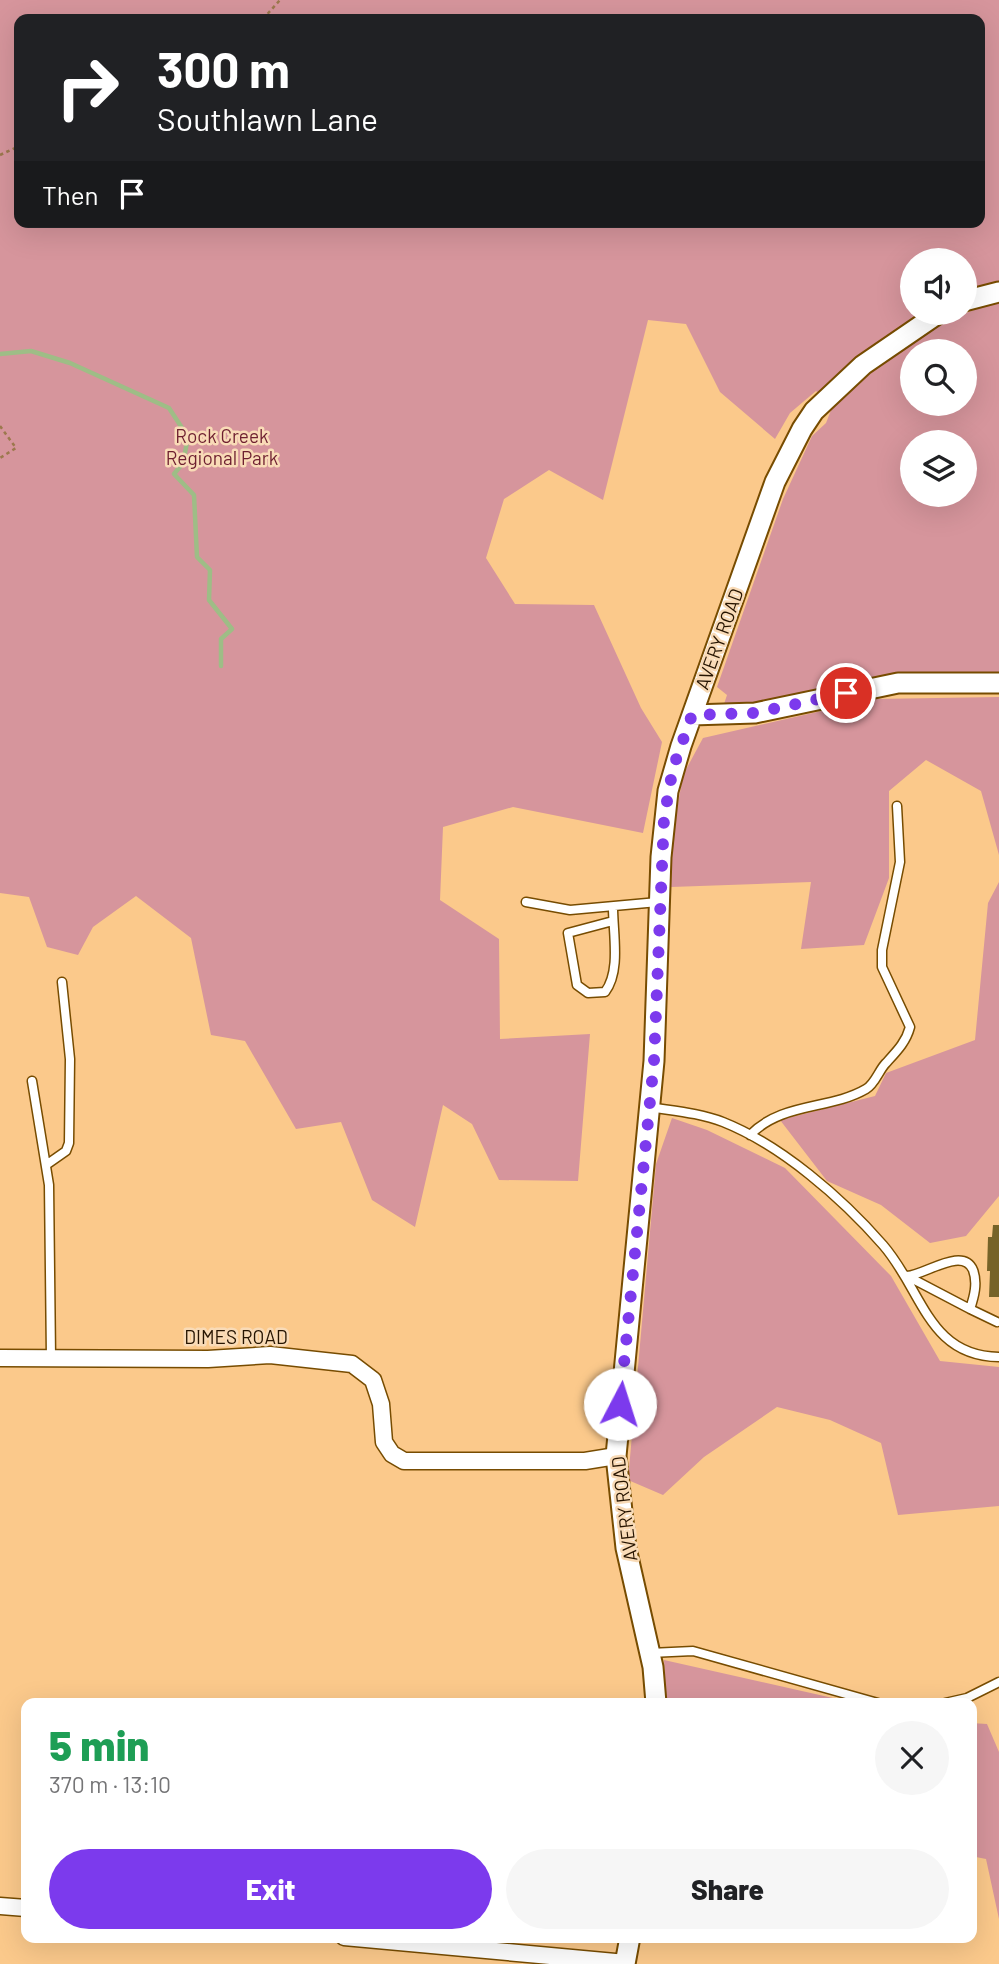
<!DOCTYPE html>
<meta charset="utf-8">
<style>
:root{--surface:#fff;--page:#f6f6f6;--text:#202124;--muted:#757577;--accent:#7c3aed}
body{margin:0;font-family:Barlow,sans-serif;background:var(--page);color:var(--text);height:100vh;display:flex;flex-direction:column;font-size:26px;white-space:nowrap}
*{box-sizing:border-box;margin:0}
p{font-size:23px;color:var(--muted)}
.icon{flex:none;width:38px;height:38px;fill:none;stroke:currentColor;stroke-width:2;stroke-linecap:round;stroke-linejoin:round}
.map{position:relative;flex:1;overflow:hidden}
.sheet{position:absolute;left:21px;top:1698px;width:956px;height:245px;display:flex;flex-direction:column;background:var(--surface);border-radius:14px;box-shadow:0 7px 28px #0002}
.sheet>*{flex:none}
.hud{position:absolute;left:14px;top:14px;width:971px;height:214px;border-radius:14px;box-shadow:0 7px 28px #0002;background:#202124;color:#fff;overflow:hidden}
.buttons{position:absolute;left:900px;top:248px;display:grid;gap:14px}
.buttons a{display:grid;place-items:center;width:77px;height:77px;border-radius:50%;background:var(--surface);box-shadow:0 7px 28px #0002;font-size:35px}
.pin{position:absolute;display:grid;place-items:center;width:60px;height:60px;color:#fff;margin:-30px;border:4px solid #fff;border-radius:50%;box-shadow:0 2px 7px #0007}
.me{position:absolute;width:77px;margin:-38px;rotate:5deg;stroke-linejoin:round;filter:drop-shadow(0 0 5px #0008)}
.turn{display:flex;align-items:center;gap:24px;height:147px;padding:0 28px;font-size:32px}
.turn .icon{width:91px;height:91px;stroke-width:2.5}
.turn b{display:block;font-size:49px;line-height:60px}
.then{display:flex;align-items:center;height:66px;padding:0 28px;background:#0003;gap:14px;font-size:26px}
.round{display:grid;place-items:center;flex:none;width:74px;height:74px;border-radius:37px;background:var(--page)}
.summary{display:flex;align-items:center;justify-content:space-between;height:119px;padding:0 28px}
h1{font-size:42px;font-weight:800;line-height:52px;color:#1e9e55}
.primary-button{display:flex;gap:14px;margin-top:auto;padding:14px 28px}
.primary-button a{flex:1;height:80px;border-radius:42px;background:var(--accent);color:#fff;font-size:28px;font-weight:800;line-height:80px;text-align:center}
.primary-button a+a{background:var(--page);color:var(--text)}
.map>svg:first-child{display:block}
</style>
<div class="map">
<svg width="999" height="1964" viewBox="0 0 999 1964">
<rect width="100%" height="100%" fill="#fbc98b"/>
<!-- green -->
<path fill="#d6959c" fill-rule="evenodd" d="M0,0H999V284L964,294V261H912V313H925L823,396L816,391L790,413L775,439L720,392L686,324L648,320L603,500L549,470L504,499L486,558L515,604L594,605L641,708L662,742L643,833L513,807L443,827L440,900L499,939L500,1039L590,1034L578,1181L499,1180L472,1124L443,1105L415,1227L372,1200L341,1122L296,1129L245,1041L211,1035L191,938L136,896L93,927L78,955L47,947L29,897L0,893ZM19,19H980V222H19Z
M999,301V676L722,710L727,695L717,687L783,499L812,436L826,423L833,405L869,372L899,350L949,319ZM912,352H964V404H912ZM912,443H964V495H912Z
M999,697V855L981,791L926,760L889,791V878L864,945L801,949L811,882L671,887L673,833L683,775L703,738L874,699Z
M999,882V1196L966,1236L930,1243L881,1205L827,1181L780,1120L875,1096L886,1073L975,1040L988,903Z
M672,1118L707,1130L785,1168L891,1276L940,1361L999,1367V1506L898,1515L881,1443L830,1420L777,1407L704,1457L663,1495L628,1480L656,1164Z
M664,1660L855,1703H666Z
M971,1723L987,1724L999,1752V1919L986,1859L971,1856Z"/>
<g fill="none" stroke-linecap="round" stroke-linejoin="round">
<!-- stream -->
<path stroke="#9ebd86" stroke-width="4.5" d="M0,354L31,351L70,363L169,408L188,437L183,463L174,474L194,495L197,557L210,570L209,600L232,629L221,639V666"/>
</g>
<!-- building -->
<path fill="#766328" d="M993,1225H999V1297H989L990,1271H987L988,1237H992Z"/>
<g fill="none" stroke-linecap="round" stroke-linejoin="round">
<defs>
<path id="service" d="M526,902L570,910L658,902
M613,907C613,934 621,971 605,992L588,993L577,985L568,933L613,921
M32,1081L49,1185L51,1358
M649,1107C674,1111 700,1113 723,1122C781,1145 842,1198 883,1245C923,1291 928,1356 999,1357
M750,1135C782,1102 830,1110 866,1089C875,1084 879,1070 886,1063C897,1051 906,1042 910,1027L882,967V950L900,862L897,806
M46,1165L66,1151L69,1143L70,1059L62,982
M907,1276C925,1275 963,1246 973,1270C978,1283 974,1297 970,1309L997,1322
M907,1276L970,1309
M650,1653L693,1651L878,1703
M945,1703L967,1698L999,1682"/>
<path id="minor" d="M0,1358L208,1359L270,1355L352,1364L373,1380L381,1404L384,1442L392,1454L404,1461H585L616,1456
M0,1906L26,1908
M344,1937L626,1963"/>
<path id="tertiary" d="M964,301L999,292
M692,715L755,713L898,683H999
M656,1703L653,1667L626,1548L616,1456L654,1061L661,857L668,791L681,746L775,482L802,429L814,411L863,365L939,313
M625,1964L630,1937"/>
</defs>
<!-- service casing -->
<use href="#service" stroke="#774c01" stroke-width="11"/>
<!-- minor casing -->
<use href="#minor" stroke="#774c01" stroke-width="19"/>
<!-- tertiary casing -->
<use href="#tertiary" stroke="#774c01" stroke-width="23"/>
<!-- path -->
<path stroke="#9c784d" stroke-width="2.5" stroke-dasharray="3.5 3.5" stroke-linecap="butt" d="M263,19L280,0
M0,155L19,146
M0,426L16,448L0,458"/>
<!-- service -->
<use href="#service" stroke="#fff" stroke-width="8"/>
<!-- minor -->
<use href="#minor" stroke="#fff" stroke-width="16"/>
<!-- tertiary -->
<use href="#tertiary" stroke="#fff" stroke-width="19"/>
</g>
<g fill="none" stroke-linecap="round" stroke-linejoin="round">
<!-- route -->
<path stroke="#7c3aed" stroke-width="12" stroke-dasharray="0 21.6" d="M620,1404L654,1061L664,818L673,768L692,715L755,713L846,693"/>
</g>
<g text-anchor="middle" stroke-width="5" stroke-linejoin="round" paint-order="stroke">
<!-- park labels -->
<g font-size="19" fill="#6e1f30" stroke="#f9dbb7">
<text x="222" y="443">Rock Creek<tspan x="222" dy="22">Regional Park</tspan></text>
</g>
<!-- street labels -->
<g font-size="19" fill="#261400" stroke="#f9dbb7">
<text transform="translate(719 639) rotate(-70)" y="7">AVERY ROAD</text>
<text x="236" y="1344">DIMES ROAD</text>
<text transform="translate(624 1509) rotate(-97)" y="7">AVERY ROAD</text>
</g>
</g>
</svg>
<div class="buttons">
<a><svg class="icon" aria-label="sound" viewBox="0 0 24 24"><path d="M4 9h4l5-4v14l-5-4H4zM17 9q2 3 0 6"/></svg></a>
<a><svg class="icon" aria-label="search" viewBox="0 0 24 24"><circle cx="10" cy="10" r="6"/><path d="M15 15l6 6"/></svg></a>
<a><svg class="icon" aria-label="layers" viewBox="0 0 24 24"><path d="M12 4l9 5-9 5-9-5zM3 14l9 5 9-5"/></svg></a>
</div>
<div class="pin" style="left:846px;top:693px;background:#d93025"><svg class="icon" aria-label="arrive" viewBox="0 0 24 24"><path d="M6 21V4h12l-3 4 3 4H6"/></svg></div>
<svg class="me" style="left:620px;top:1404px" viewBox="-20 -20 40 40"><circle r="19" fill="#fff"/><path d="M0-13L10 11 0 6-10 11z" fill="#7c3aed"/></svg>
<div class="hud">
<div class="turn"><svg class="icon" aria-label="right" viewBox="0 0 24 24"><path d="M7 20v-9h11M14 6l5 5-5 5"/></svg><div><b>300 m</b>Southlawn Lane</div></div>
<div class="then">Then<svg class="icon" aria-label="arrive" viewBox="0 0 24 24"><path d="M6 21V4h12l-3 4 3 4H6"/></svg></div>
</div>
<section class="sheet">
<div class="summary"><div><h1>5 min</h1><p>370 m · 13:10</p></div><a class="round"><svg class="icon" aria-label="close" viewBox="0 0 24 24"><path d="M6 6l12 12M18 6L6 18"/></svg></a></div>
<div class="primary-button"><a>Exit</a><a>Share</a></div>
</section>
</div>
